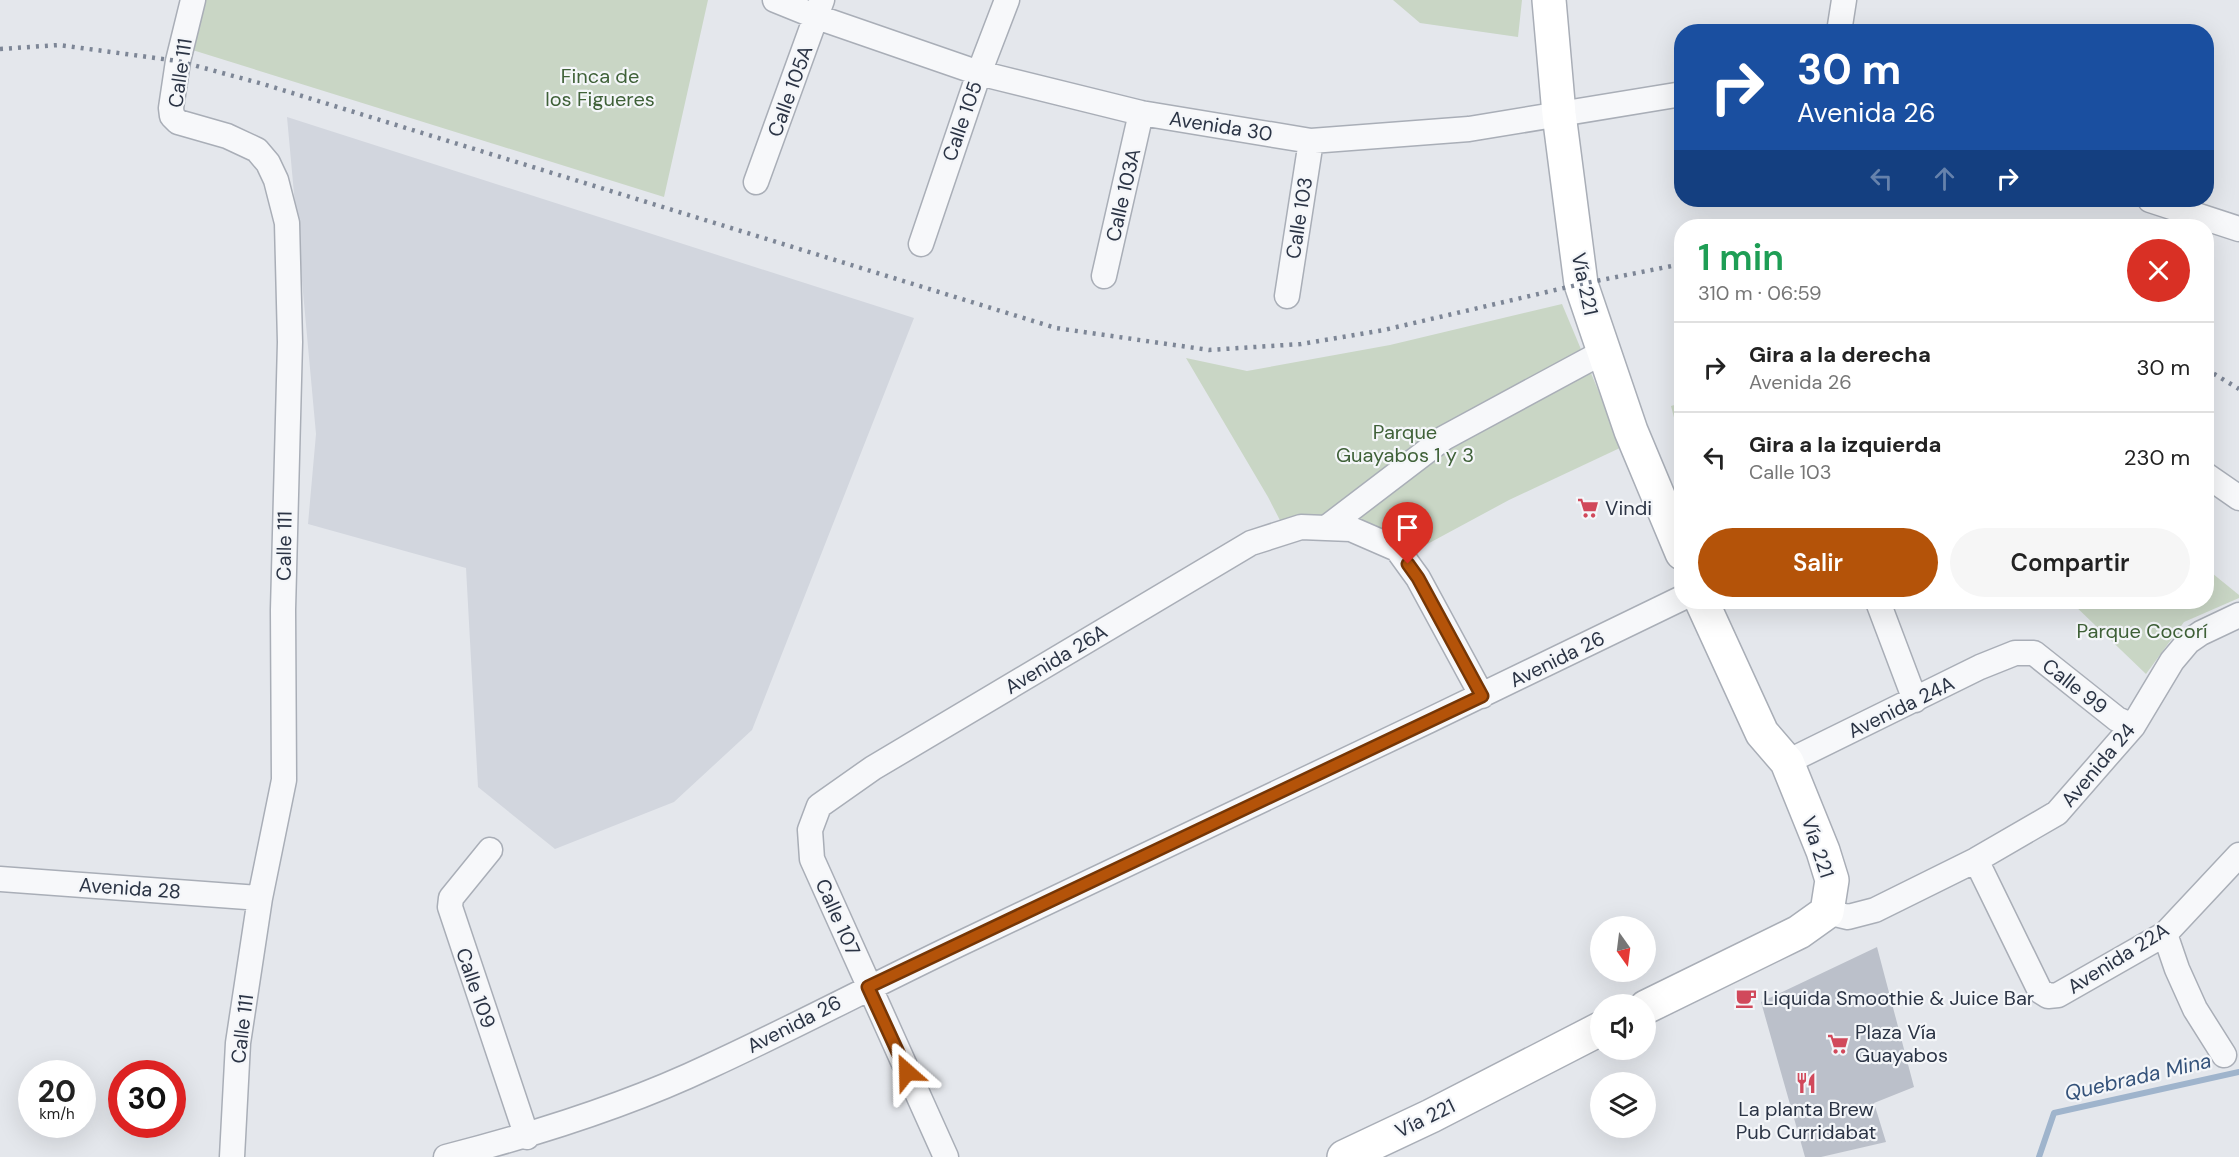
<!DOCTYPE html>
<html lang="es">
<meta charset="utf-8">
<style>
:root{--surface:#fff;--page:#f6f6f6;--text:#222;--muted:#767676;--line:#e0e0e0;--accent:#b45309}
body{margin:0;font-family:"DM Sans",sans-serif;background:var(--page);color:var(--text);height:100vh;display:flex;flex-direction:column;font-size:22px;white-space:nowrap}
*{box-sizing:border-box;margin:0}
p{font-size:20px;color:var(--muted)}
.icon{flex:none;width:33px;height:33px;fill:none;stroke:currentColor;stroke-width:2;stroke-linecap:round;stroke-linejoin:round}
.map{position:relative;flex:1;overflow:hidden}
.panel{position:absolute;left:1674px;top:219px;width:540px;height:390px;display:flex;flex-direction:column;background:var(--surface);border-radius:24px;box-shadow:0 6px 24px #0002}
.panel>*{flex:none}
.banner{position:absolute;left:1674px;top:24px;width:540px;height:183px;border-radius:24px;box-shadow:0 6px 24px #0002;background:#1a4fa0;color:#fff;overflow:hidden}
.needle{width:39px;rotate:166deg}
.tools{position:absolute;left:1590px;top:916px;display:grid;gap:12px}
.tools a{display:grid;place-items:center;width:66px;height:66px;border-radius:50%;background:var(--surface);box-shadow:0 6px 24px #0002;font-size:30px}
.speed{position:absolute;left:18px;top:1060px;display:flex;gap:12px;font-size:30px;font-weight:700;text-align:center}
.speed>*{display:grid;place-content:center;width:78px;height:78px;border-radius:50%;background:var(--surface);box-shadow:0 6px 24px #0002;line-height:1}
.speed small{font-size:15px;font-weight:400}
.speed .limit{border:9px solid #d22;background:#fff;color:#111}
.pin{position:absolute;display:grid;place-items:center;width:51px;height:51px;color:#fff;margin:-62px -26px;border-radius:50% 50% 50% 0;rotate:-45deg;box-shadow:0 0 6px #0007}
.pin .icon{rotate:45deg}
.me{position:absolute;width:66px;margin:-33px;rotate:335deg;stroke-linejoin:round;filter:drop-shadow(0 0 4px #0008)}
.turn{display:flex;align-items:center;gap:21px;height:126px;padding:0 24px;font-size:27px}
.turn .icon{width:78px;height:78px;stroke-width:2.5}
.turn b{display:block;font-size:42px;line-height:51px}
.lanes{display:flex;align-items:center;height:57px;padding:0 24px;background:#0003;justify-content:center;gap:30px;direction:ltr}
.lanes .off{opacity:.35}
.round{display:grid;place-items:center;flex:none;width:63px;height:63px;border-radius:32px;background:var(--page)}
.summary{display:flex;align-items:center;justify-content:space-between;height:102px;padding:0 24px}
h1{font-size:36px;font-weight:600;line-height:45px;color:#1e9e55}
.cta{display:flex;gap:12px;margin-top:auto;padding:12px 24px}
.cta a{flex:1;height:69px;border-radius:36px;background:var(--accent);color:#fff;font-size:24px;font-weight:600;line-height:69px;text-align:center}
.cta a+a{background:var(--page);color:var(--text)}
ul{padding:0;list-style:none}
li{display:flex;align-items:center;gap:18px;height:90px;padding:0 24px;border-top:2px solid var(--line)}
li div{flex:1}
li b{display:block;font-size:22px}
li em{font-style:normal}
.map>svg:first-child{display:block}
</style>
<div class="map">
<svg width="2239" height="1157" viewBox="0 0 2239 1157">
<rect width="100%" height="100%" fill="#e4e7ec"/>
<!-- built -->
<path fill="#d2d6de" d="M287,117L914,318L752,730L674,802L555,849L478,787L466,568L308,524L316,434Z"/>
<!-- green -->
<path fill="#c9d6c5" d="M183,0H708L664,197L170,43Z
M1393,0H1522L1518,37L1420,23Z
M1562,304L1622,447L1509,500L1407,555L1359,533L1286,532L1268,497L1186,358L1247,371L1390,345Z
M1681,403H1682L1681,444L1671,406Z
M2207,569L2239,595V598L2184,622L2146,674L2071,602H2206Z"/>
<g fill="none" stroke-linecap="round" stroke-linejoin="round">
<!-- stream -->
<path stroke="#9fb4cc" stroke-width="6" d="M2039,1157L2054,1113L2239,1072"/>
</g>
<!-- building -->
<path fill="#bbc0ca" d="M1877,947L1914,1087L1874,1103L1886,1142L1821,1157H1805L1761,1002Z"/>
<g fill="none" stroke-linecap="round" stroke-linejoin="round">
<defs>
<path id="street" d="M193,0L178,61L171,108L172,116L178,122L227,136L257,150L268,163L276,180L287,223L290,342L283,610L284,780L260,898L238,1043L232,1157
M775,0L817,17L979,73L1141,113L1311,141L1469,129L1682,94
M1839,32L1844,0
M756,182L822,0
M2150,200L2239,229
M921,244L979,73L1007,0
M1104,276L1141,113
M1287,296L1311,141
M2206,475L2239,498
M1326,528L1444,438L1603,352
M1878,602L1915,700
M1787,762L1980,667L2015,653H2034L2117,719L2133,726
M490,850L451,898L450,907L527,1137
M1976,860L2040,991L2048,996L2058,995L2165,934L2239,855
M0,879L260,898
M1827,912L1848,917L1875,910L1976,860L2057,813L2133,726L2172,661L2188,642L2201,633L2239,615
M2165,934L2177,969L2195,1009L2224,1055
M446,1157C536,1134 626,1106 710,1066C799,1025 885,979 974,937C1210,825 1447,713 1682,598
M946,1157L812,859L810,830L819,806L873,768L1251,543L1301,527L1351,529L1397,549L1418,578L1482,696"/>
<path id="secondary" d="M1549,0L1559,114L1581,284L1631,431L1682,553
M1646,1007L1799,932L1827,912L1832,880L1823,851L1787,762L1762,733L1702,602
M1344,1157L1431,1116L1600,1029"/>
</defs>
<!-- street casing -->
<use href="#street" stroke="#a9aeb7" stroke-width="27"/>
<!-- secondary casing -->
<use href="#secondary" stroke="#a9aeb7" stroke-width="36"/>
<!-- street -->
<use href="#street" stroke="#f7f8fa" stroke-width="24"/>
<!-- secondary -->
<use href="#secondary" stroke="#fff" stroke-width="33"/>
<!-- rail -->
<path stroke="#7d8696" stroke-width="4.5" stroke-dasharray="3 6" stroke-linecap="butt" d="M0,49L59,45L178,61L263,84L1056,328L1209,350L1301,344L1384,330L1581,284L1682,264
M2206,369L2239,389"/>
</g>
<g fill="none" stroke-linecap="round" stroke-linejoin="round">
<defs>
<path id="route" d="M907,1072L868,987L1482,696L1418,578L1408,564"/>
</defs>
<!-- route casing -->
<use href="#route" stroke="#753606" stroke-width="15"/>
<!-- route -->
<use href="#route" stroke="#b45309" stroke-width="10"/>
</g>
<!-- icons -->
<defs>
<symbol id="supermarket-bare" viewBox="-9 -9 18 18"><path d="M-6-5.5h2.5l.6 2H6L4.5 2H-2.5L-4.4-4H-6ZM-1.5 3.2a1.3 1.3 0 1 0 .1 0ZM3 3.2a1.3 1.3 0 1 0 .1 0Z" fill="#d1495b" stroke="#f4f6f9" stroke-width="2.5" paint-order="stroke"/></symbol>
<symbol id="cafe-bare" viewBox="-9 -9 18 18"><path d="M-5.5-4.5H6V0H3Q3 3.5 0 3.5H-2.5Q-5.5 3.5-5.5 0ZM3-3.2v2h1.7v-2ZM-6 4.5H4V6H-6Z" fill="#d1495b" stroke="#f4f6f9" stroke-width="2.5" paint-order="stroke"/></symbol>
<symbol id="restaurant-bare" viewBox="-9 -9 18 18"><path d="M-5-6h1v4h1v-4h1v4h1v-4h1v5L-1.5 .5V6h-2V.5L-5-1ZM5-6V6H3V1.5H1.5Q1.5-4 5-6Z" fill="#d1495b" stroke="#f4f6f9" stroke-width="2.5" paint-order="stroke"/></symbol>
</defs>
<g fill-rule="evenodd">
<use href="#supermarket-bare" x="1573" y="493" width="30" height="30"/>
<use href="#cafe-bare" x="1731" y="983" width="30" height="30"/>
<use href="#supermarket-bare" x="1823" y="1029" width="30" height="30"/>
<use href="#restaurant-bare" x="1791" y="1068" width="30" height="30"/>
</g>
<g text-anchor="middle" stroke-width="4.5" stroke-linejoin="round" paint-order="stroke">
<!-- street labels -->
<g font-size="20" fill="#2b3445" stroke="#f4f6f9">
<text transform="translate(180 73) rotate(-82)" y="7">Calle 111</text>
<text transform="translate(790 91) rotate(-70)" y="7">Calle 105A</text>
<text transform="translate(962 121) rotate(-71)" y="7">Calle 105</text>
<text transform="translate(1221 126) rotate(9)" y="7">Avenida 30</text>
<text transform="translate(1123 195) rotate(-77)" y="7">Calle 103A</text>
<text transform="translate(1299 218) rotate(-81)" y="7">Calle 103</text>
<text transform="translate(1585 284) rotate(78)" y="7">Vía 221</text>
<text transform="translate(284 546) rotate(-89)" y="7">Calle 111</text>
<text transform="translate(1056 659) rotate(-31)" y="7">Avenida 26A</text>
<text transform="translate(1557 659) rotate(-26)" y="7">Avenida 26</text>
<text transform="translate(2075 686) rotate(38)" y="7">Calle 99</text>
<text transform="translate(1901 707) rotate(-26)" y="7">Avenida 24A</text>
<text transform="translate(2098 765) rotate(-50)" y="7">Avenida 24</text>
<text transform="translate(1818 847) rotate(72)" y="7">Vía 221</text>
<text transform="translate(130 888) rotate(4)" y="7">Avenida 28</text>
<text transform="translate(838 917) rotate(66)" y="7">Calle 107</text>
<text transform="translate(2118 958) rotate(-32)" y="7">Avenida 22A</text>
<text transform="translate(476 988) rotate(71)" y="7">Calle 109</text>
<text transform="translate(794 1024) rotate(-27)" y="7">Avenida 26</text>
<text transform="translate(242 1029) rotate(-83)" y="7">Calle 111</text>
<text transform="translate(1425 1118) rotate(-26)" y="7">Vía 221</text>
</g>
<!-- park labels -->
<g font-size="20" fill="#3f6138" stroke="#f4f6f9">
<text x="600" y="83">Finca de<tspan x="600" dy="23">los Figueres</tspan></text>
<text x="1405" y="439">Parque<tspan x="1405" dy="23">Guayabos 1 y 3</tspan></text>
<text x="2142" y="638">Parque Cocorí</text>
</g>
<!-- poi labels -->
<g font-size="20" fill="#2b3445" stroke="#f4f6f9" text-anchor="start">
<text x="1605" y="515">Vindi</text>
<text x="1763" y="1005">Liquida Smoothie &amp; Juice Bar</text>
<text x="1855" y="1039">Plaza Vía<tspan x="1855" dy="23">Guayabos</tspan></text>
<text x="1806" y="1116" text-anchor="middle">La planta Brew<tspan x="1806" dy="23">Pub Curridabat</tspan></text>
</g>
<!-- water labels -->
<g font-size="21" font-style="italic" fill="#34527a" stroke="#f4f6f9">
<text transform="translate(2138 1077) rotate(-13)" y="7">Quebrada Mina</text>
</g>
</g>
</svg>
<div class="tools">
<a><svg class="needle" viewBox="-14 -14 28 28"><path d="M0-13l5 13h-10z" fill="#e53935"/><path d="M0 13l5-13h-10z" fill="#767676"/></svg></a>
<a><svg class="icon" aria-label="sound" viewBox="0 0 24 24"><path d="M4 9h4l5-4v14l-5-4H4zM17 9q2 3 0 6"/></svg></a>
<a><svg class="icon" aria-label="layers" viewBox="0 0 24 24"><path d="M12 4l9 5-9 5-9-5zM3 14l9 5 9-5"/></svg></a>
</div>
<div class="speed"><div>20<small>km/h</small></div><div class="limit">30</div></div>
<div class="pin" style="left:1408px;top:564px;background:#d93025"><svg class="icon" aria-label="arrive" viewBox="0 0 24 24"><path d="M6 21V4h12l-3 4 3 4H6"/></svg></div>
<svg class="me" style="left:907px;top:1072px" viewBox="-20 -20 40 40"><path d="M0-17L14 15 0 8-14 15z" fill="#b45309" stroke="#fff" stroke-width="4"/></svg>
<div class="banner">
<div class="turn"><svg class="icon" aria-label="right" viewBox="0 0 24 24"><path d="M7 20v-9h11M14 6l5 5-5 5"/></svg><div><b>30 m</b>Avenida 26</div></div>
<div class="lanes"><svg class="icon off" aria-label="left" viewBox="0 0 24 24"><path d="M17 20v-9H6M10 6l-5 5 5 5"/></svg><svg class="icon off" aria-label="ahead" viewBox="0 0 24 24"><path d="M12 20V5M6 11l6-6 6 6"/></svg><svg class="icon" aria-label="right" viewBox="0 0 24 24"><path d="M7 20v-9h11M14 6l5 5-5 5"/></svg></div>
</div>
<section class="panel">
<div class="summary"><div><h1>1 min</h1><p>310 m · 06:59</p></div><a class="round" style="background:#d93025;color:#fff"><svg class="icon" aria-label="close" viewBox="0 0 24 24"><path d="M6 6l12 12M18 6L6 18"/></svg></a></div>
<ul>
<li><svg class="icon" aria-label="right" viewBox="0 0 24 24"><path d="M7 20v-9h11M14 6l5 5-5 5"/></svg><div><b>Gira a la derecha</b><p>Avenida 26</p></div><em>30 m</em></li>
<li><svg class="icon" aria-label="left" viewBox="0 0 24 24"><path d="M17 20v-9H6M10 6l-5 5 5 5"/></svg><div><b>Gira a la izquierda</b><p>Calle 103</p></div><em>230 m</em></li>
</ul>
<div class="cta"><a>Salir</a><a>Compartir</a></div>
</section>
</div>
